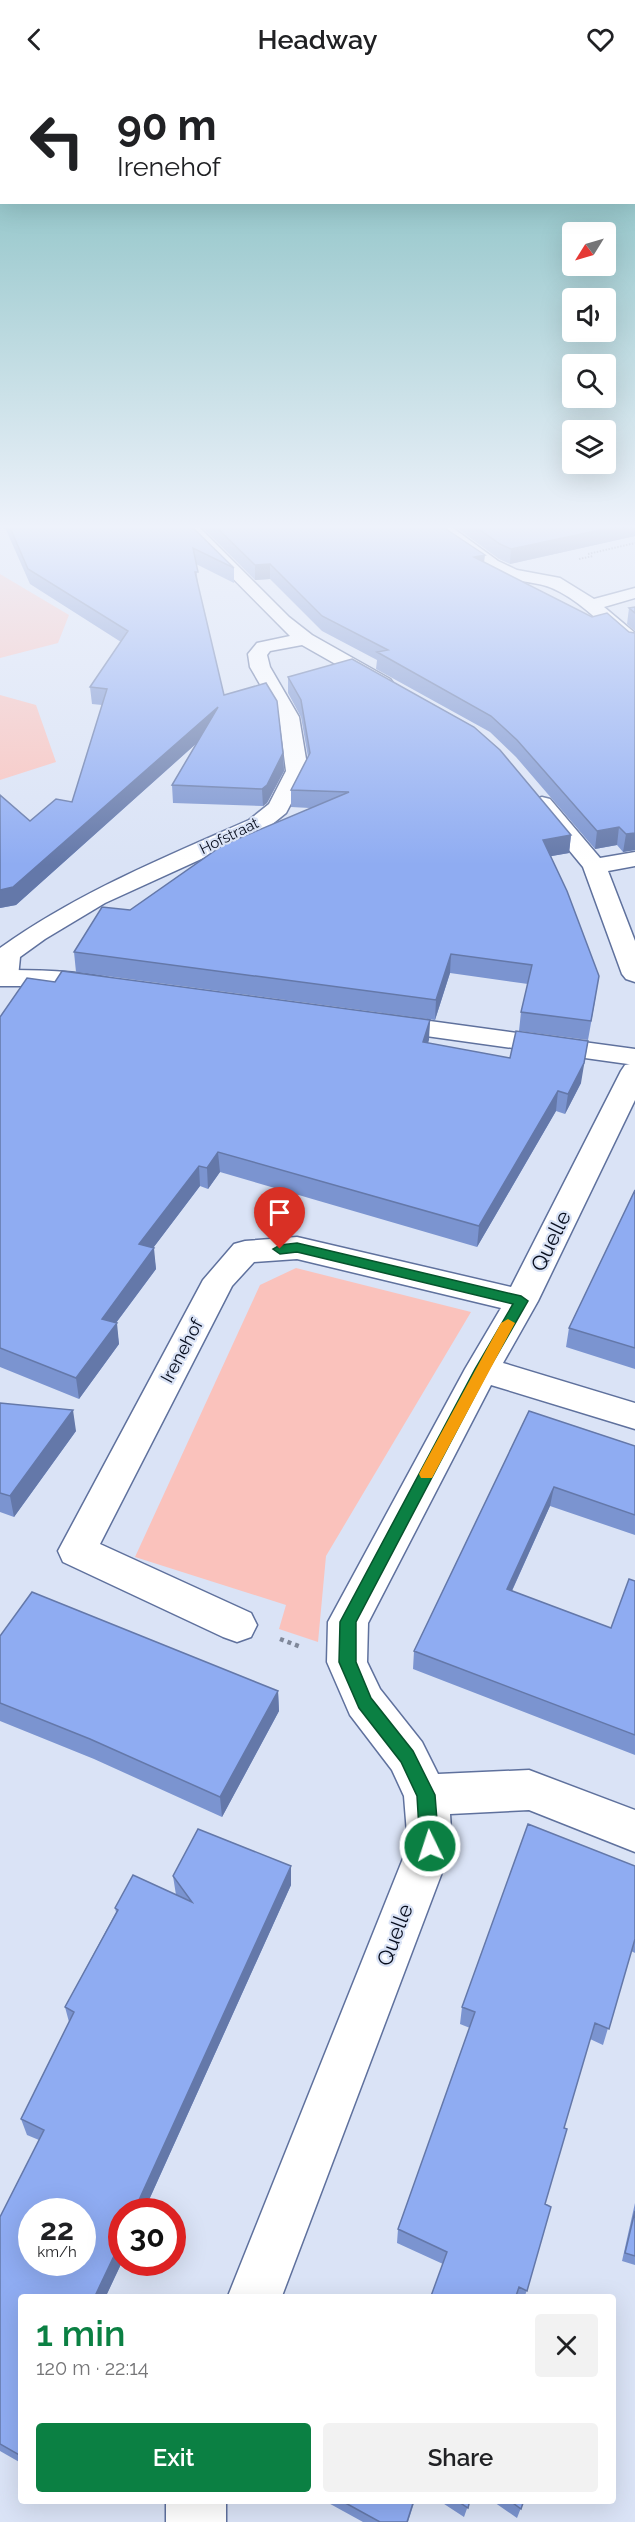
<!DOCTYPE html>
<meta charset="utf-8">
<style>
:root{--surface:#fff;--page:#f2f2f2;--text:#202124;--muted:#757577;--accent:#0b8043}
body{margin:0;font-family:Raleway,sans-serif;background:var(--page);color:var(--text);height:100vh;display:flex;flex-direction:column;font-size:22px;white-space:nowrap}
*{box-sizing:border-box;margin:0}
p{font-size:20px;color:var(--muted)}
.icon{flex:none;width:33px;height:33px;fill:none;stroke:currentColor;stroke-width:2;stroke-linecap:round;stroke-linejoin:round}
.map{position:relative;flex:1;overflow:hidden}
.drawer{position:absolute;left:18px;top:2216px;width:598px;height:210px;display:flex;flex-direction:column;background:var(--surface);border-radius:6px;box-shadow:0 6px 24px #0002}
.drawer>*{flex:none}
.guide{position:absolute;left:0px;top:0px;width:636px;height:126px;box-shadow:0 6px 24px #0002;background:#fff;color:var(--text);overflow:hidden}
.needle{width:39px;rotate:233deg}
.buttons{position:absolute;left:562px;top:144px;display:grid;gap:12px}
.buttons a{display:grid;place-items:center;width:54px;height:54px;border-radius:6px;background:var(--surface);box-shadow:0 6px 24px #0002;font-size:30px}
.speed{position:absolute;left:18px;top:2120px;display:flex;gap:12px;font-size:30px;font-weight:700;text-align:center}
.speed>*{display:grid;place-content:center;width:78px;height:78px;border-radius:50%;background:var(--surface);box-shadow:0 6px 24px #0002;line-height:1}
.speed small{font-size:15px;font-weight:400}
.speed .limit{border:9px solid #d22;background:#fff;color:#111}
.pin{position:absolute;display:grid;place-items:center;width:51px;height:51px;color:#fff;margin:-62px -26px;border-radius:50% 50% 50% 0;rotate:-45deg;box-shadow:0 0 6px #0007}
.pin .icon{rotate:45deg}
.me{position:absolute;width:66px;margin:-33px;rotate:356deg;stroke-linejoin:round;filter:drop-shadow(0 0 4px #0008)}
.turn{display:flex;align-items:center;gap:21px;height:126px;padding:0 18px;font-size:27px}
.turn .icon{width:78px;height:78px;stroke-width:2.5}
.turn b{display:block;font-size:42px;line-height:51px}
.round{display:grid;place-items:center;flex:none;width:63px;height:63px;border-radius:6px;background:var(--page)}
.headline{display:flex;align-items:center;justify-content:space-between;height:102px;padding:0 18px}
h1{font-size:36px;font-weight:600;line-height:45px;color:var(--accent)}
.cta{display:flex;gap:12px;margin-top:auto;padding:12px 18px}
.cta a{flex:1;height:69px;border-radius:6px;background:var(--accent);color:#fff;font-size:24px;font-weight:600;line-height:69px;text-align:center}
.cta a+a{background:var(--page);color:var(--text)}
header{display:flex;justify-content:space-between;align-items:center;height:78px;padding:0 18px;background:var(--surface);font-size:27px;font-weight:600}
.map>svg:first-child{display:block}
</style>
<header><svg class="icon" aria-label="back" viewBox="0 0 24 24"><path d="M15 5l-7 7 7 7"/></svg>Headway<svg class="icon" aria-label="heart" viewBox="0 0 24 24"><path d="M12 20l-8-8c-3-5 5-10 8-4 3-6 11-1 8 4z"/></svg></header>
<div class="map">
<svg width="635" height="2444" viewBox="0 0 635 2444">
<rect width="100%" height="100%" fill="#dae3f6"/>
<!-- green -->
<path fill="#fac2bc" d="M0,496L69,537L58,565L0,580Z
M0,617L36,627L56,684L0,702Z
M296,1190L471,1234L326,1478L318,1564L279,1551L286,1527L135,1479L260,1207Z"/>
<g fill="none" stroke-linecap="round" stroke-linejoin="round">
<defs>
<path id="minor" d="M178,445H195L289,539L312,557L390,601L393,605L390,609H376L302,567L270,573L267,577L270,589L299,639L308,693L286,735L265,752L105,825L45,861L20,879L18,899L14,904L0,906V870C77,815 163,780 249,742L269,726L286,693L279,639L250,589L248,576L257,565L290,558Z
M429,445H446L498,483L517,492L560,500L594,521L635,510V520L604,529L635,555V570L628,568C605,550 586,528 560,514C543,504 525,505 507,500C482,492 444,466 429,445Z
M542,719L550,721L600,780L635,774V788L608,793L635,863V904L626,901L622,896L583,789L531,726L534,721Z
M635,985V1022L538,1223L503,1285L635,1325V1351L491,1307L368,1545L367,1584L380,1611L422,1664L438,1696L529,1692L635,1732V1774L529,1732L450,1736L452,1768L282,2218H228L408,1768L404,1718L392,1692L350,1637L327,1584L328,1544L465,1291L501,1230L297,1181L254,1184L232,1208L100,1466L251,1535L257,1547L251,1559L237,1564L223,1559L63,1484L58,1473L203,1202L234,1166L245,1163L297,1159L511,1209L621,993L625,987Z
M166,2422H226V2444H166Z"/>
<path id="tertiary" d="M0,892C37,892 76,892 112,901L116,907L112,913L103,915L47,908H0Z
M386,937L635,971V987L376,951L373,945L376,939Z"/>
</defs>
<!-- minor casing -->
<use href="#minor" stroke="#5f719d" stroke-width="3"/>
<!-- tertiary casing -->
<use href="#tertiary" stroke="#5f719d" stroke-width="3"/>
<!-- path-far1 -->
<path stroke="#7f8799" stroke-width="2" stroke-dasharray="1.5 1.5" stroke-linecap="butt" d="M588,476L635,465
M579,481L593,478"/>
<!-- path -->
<path stroke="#7f8799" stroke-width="4.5" stroke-dasharray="4 4" stroke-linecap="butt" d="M280,1561L301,1569"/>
<!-- minor -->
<use href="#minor" fill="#fff" fill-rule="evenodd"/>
<!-- tertiary -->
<use href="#tertiary" fill="#fff" fill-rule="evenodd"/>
</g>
<!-- wall -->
<path fill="#7b94d0" d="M3,445H188L234,490V505L196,486L198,507L224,617L283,675L284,693L267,725L263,728L173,725L172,707L197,665L16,827L0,830V717L30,743L72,724L102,627L92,626L90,609L121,564L30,506Z
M198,445H440L484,484L592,539L629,554L635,555V772L623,774L617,767L595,771L516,679L490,654L376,591L377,582L322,553L270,501L255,502Z
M450,445H635V458L510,486L499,481Z
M635,529V553L627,546L629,530Z
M288,599L571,757L569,775L551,778L596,917L588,962L519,953L521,934L528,906L450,895L435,942L76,894L74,874L130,832L310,730L291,729V712L308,679L301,639L288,615Z
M55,904L430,942L428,965L581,1005L565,1036L556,1033L477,1169L220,1094L208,1111L200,1108L153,1170L156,1191L116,1245L119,1266L79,1321L0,1289V939Z
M635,1112V1291L566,1269L569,1250Z
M0,1325L76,1353L14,1439L0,1434Z
M529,1333L635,1368V1457L550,1428L512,1513L611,1550L635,1503V1677L413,1591L414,1573Z
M0,1558L278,1613L279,1633L222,1739L94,1681L0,1643Z
M635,1788V1875L631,1873L603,1967L590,1961L564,2050L545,2126L551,2129L525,2218H431L443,2186L397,2165L398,2151L470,1950L460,1946L462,1929Z
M173,1798L291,1807L144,2133H122V2184L106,2218H21V2385L0,2373V2139L39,2062L27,2057L21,2041L69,1944L65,1929L116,1834L115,1830L176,1817Z
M635,2125V2187L622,2183Z
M323,2422H415L408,2444H363Z
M438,2422H470L464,2439Z
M491,2422H524L517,2440Z"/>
<!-- shaded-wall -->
<path fill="#6478a9" d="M635,445V458L510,486L511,471Z
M485,477L483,492L474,479Z
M270,486V501L255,502V487Z
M218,629V646L16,827L0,830V812Z
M283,675L284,693L267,725L263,728L262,711Z
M619,749L617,767L595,771L597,753Z
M635,755V772L623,774L626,756Z
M571,757L569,775L541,780L543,762Z
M451,876L450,895L435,942L436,922Z
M430,942L429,962L422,983L423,964Z
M588,963L581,1005L565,1036L568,1016Z
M558,1013L556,1033L477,1169L479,1148Z
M218,1074L220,1094L208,1111L207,1090Z
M199,1088L200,1108L141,1186L139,1166Z
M154,1170L156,1191L104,1261L102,1241Z
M117,1245L119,1266L79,1321L76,1300Z
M73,1332L76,1353L14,1439L10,1418Z
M554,1409L550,1428L504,1530L507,1511Z
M278,1613L279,1633L222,1739L220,1719Z
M291,1788V1807L144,2133H134Z
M122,2161V2184L106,2218H95Z"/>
<!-- building -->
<path fill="#8facf2" stroke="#6478a9" stroke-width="1.5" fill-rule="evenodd" d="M8,445H188L234,490L193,470L198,494H195L224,617L266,605L277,623L283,675L267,707L262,711L172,707L218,629L13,809L0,812V717L30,743L56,721L72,724L107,611L90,609L128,553L28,491Z
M212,445H440L443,449L485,477L474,479L592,539L607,535L629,554L635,555V755L626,756L619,749L597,753L517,662L491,638L377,574L388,572L322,538L270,486L255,487Z
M470,445H633L511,471L500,466Z
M635,529V535L629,530Z
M352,581L474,649L500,672L571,757L543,762L567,813L599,898L591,943L521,934L532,887L451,876L436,922L74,874L102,829L130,832L223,767L349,714L291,712L310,675L301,622L288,599Z
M62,893L430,942L423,964L510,980L516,953L588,963L584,985L568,1016L558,1013L479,1148L218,1074L207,1090L199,1088L139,1166L154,1170L102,1241L117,1245L76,1300L0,1270V939L27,900L55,904Z
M635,1112V1270L569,1250Z
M0,1325L73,1332L10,1418L0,1415Z
M529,1333L635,1368V1437L554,1409L507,1511L611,1550L629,1501L635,1503V1657L414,1573Z
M32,1514L278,1613L220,1719L90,1661L0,1625V1558Z
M528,1746L635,1788V1861L609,1951L595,1945L564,2050L567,2051L545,2126L551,2129L527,2213L519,2209L516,2218H431L447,2174L398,2151L475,1934L462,1929Z
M198,1751L291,1788L134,2133H122V2161L95,2218H21V2378L0,2366V2139L44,2052L21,2041L74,1934L65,1929L118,1832L115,1830L133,1797L192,1824L173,1798ZM32,2133H82V2184H32Z
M635,2133V2178L625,2175Z
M340,2422H414L407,2444H380Z
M456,2422H470L468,2430Z
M509,2422H524L521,2431Z"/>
<!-- sky -->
<linearGradient id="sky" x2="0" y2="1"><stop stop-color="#77b8ba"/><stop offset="0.57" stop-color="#eef2fb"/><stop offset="1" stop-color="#eef2fb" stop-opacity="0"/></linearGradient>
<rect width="635" height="787" fill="url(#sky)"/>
<!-- route -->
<path fill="#0b8043" stroke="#07532c" stroke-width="1.5" d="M297,1165L521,1218L528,1223L489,1291L356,1544V1584L371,1620L413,1673L435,1717L439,1768L436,1774L430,1777L423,1774L420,1768L417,1718L401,1684L359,1630L339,1584L340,1544L475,1291L513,1226L297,1174L280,1176L273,1171L280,1167Z"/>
<!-- slow -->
<path fill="#f59e0b" d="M508,1241L515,1245L432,1400H421L419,1396L421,1392L501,1245Z"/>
<g text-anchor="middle" stroke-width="4.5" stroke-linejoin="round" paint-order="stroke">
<!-- far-street labels -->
<g font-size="15" fill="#080e1e" stroke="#dae3f6">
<text transform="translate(229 758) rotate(-26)" y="5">Hofstraat</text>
</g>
<!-- street labels -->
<g font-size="18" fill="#080e1e" stroke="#dae3f6">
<text transform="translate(182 1273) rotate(-62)" y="6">Irenehof</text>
</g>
<!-- near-street labels -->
<g font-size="21" fill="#080e1e" stroke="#dae3f6">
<text transform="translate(551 1163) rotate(-64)" y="7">Quelle</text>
<text transform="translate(395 1857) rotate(-69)" y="7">Quelle</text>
</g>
</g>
</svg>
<div class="buttons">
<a><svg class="needle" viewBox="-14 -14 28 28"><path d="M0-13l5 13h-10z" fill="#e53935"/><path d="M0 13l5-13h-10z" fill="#757577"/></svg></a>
<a><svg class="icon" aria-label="sound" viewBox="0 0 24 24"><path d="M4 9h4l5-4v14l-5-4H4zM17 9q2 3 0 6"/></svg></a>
<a><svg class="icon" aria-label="search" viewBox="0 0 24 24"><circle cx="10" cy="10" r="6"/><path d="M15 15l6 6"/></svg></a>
<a><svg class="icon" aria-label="layers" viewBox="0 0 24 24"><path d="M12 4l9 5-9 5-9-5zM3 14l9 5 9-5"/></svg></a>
</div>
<div class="speed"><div>22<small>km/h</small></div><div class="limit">30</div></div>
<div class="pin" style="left:280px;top:1171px;background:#d93025"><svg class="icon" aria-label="arrive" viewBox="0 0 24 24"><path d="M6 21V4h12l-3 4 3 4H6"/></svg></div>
<svg class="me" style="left:430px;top:1768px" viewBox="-20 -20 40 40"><circle r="17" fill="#0b8043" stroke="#fff" stroke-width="3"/><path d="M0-11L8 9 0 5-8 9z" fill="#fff"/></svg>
<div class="guide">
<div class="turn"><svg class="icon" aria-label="left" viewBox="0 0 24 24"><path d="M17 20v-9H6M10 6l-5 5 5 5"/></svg><div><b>90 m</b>Irenehof</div></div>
</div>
<section class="drawer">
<div class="headline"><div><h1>1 min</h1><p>120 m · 22:14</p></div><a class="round"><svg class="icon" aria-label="close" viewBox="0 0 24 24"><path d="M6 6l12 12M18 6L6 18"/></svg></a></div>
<div class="cta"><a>Exit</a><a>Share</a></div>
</section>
</div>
